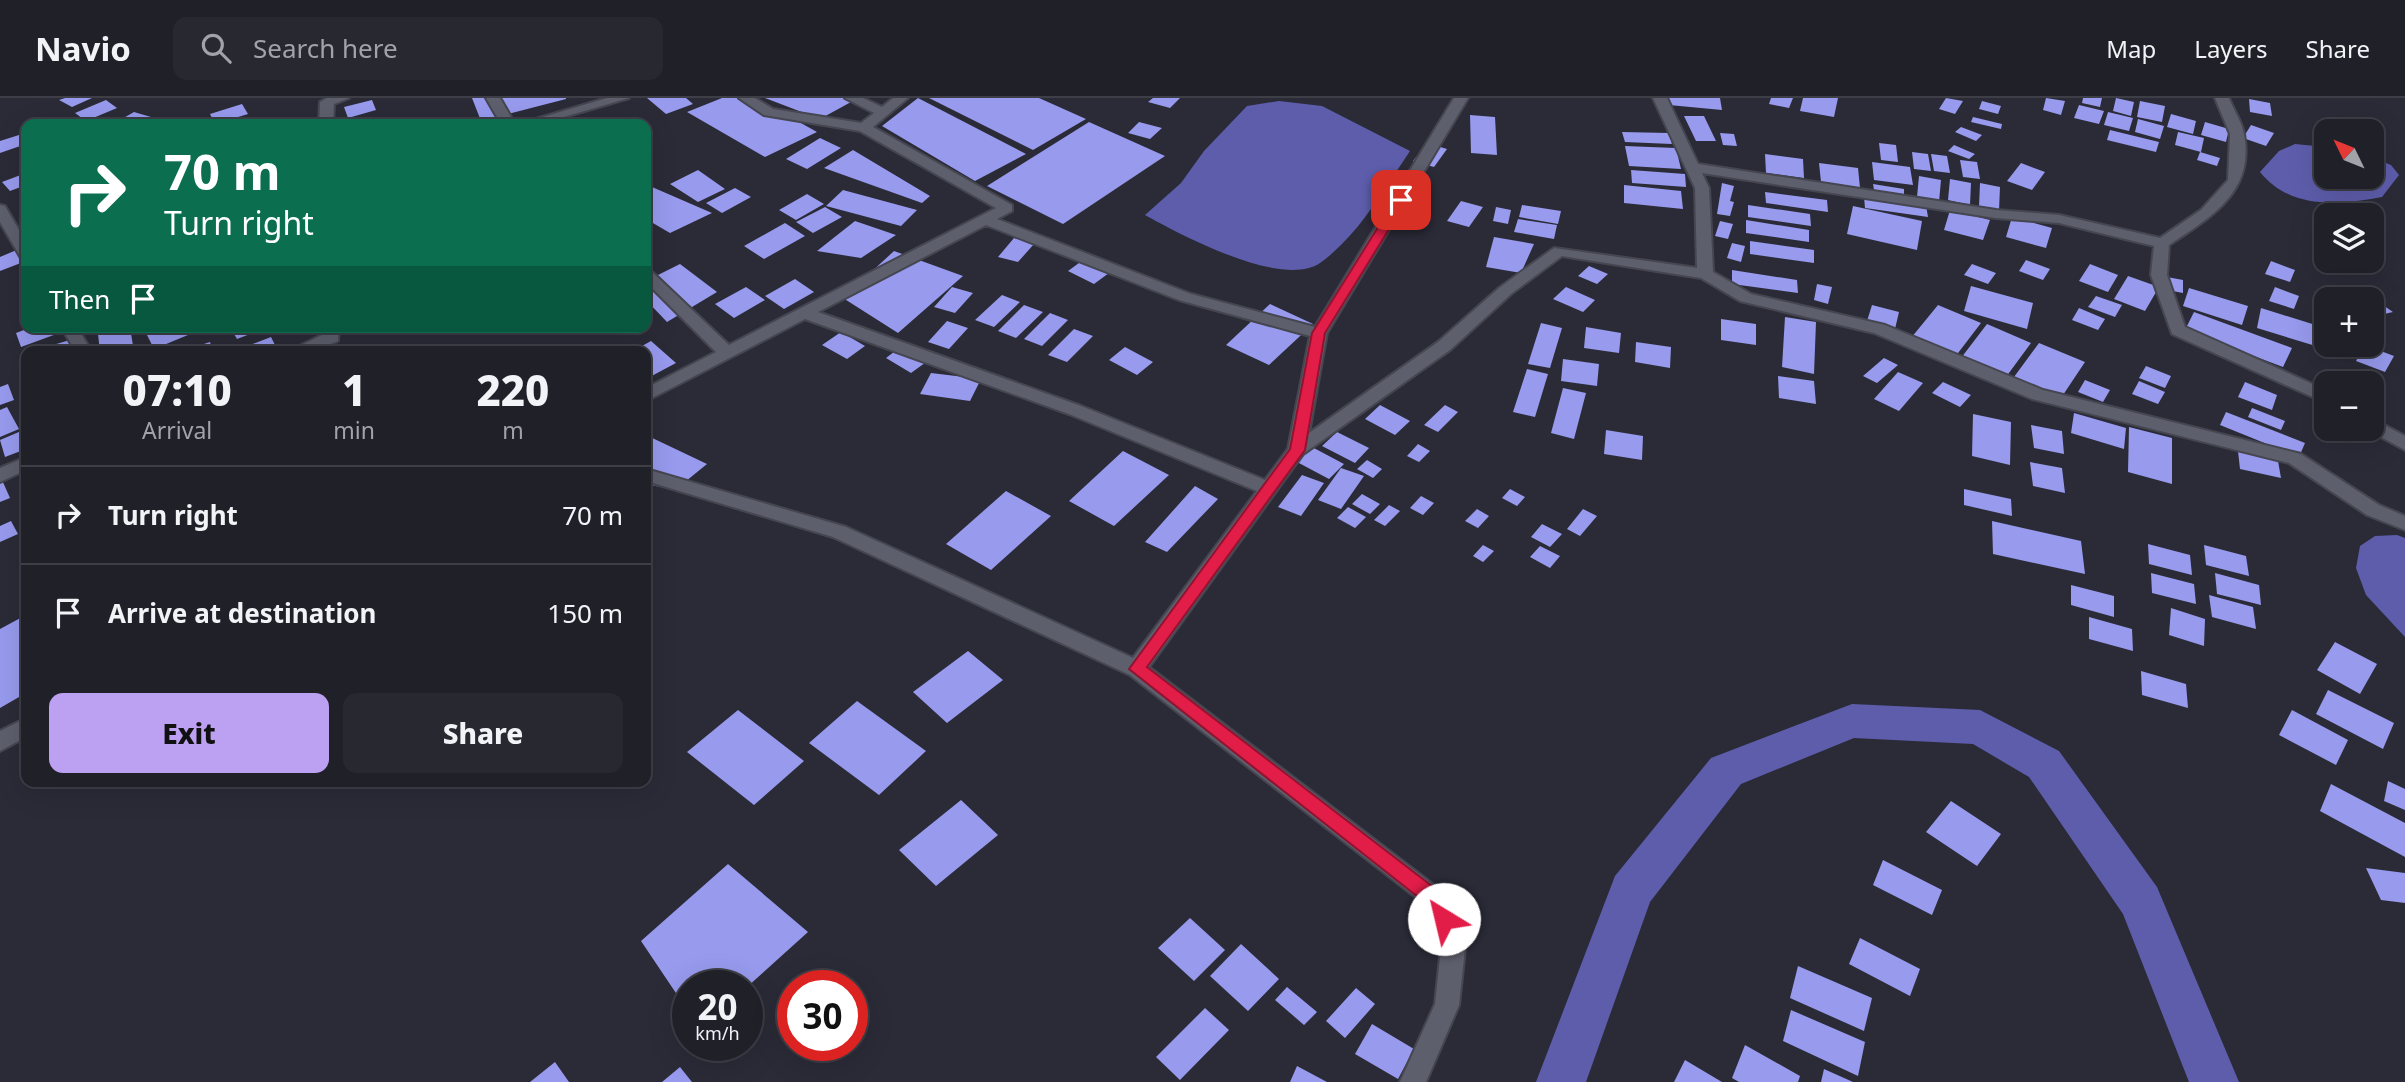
<!DOCTYPE html>
<meta charset="utf-8">
<style>
:root{--surface:#202029;--page:#282831;--text:#f1f3f6;--muted:#a2a3a8;--line:#3d3e46;--accent:#bca0f2}
body{margin:0;font-family:"Noto Sans",sans-serif;background:var(--page);color:var(--text);height:100vh;display:flex;flex-direction:column;font-size:26px;white-space:nowrap}
*{box-sizing:border-box;margin:0}
p{font-size:23px;color:var(--muted)}
.icon{flex:none;width:38px;height:38px;fill:none;stroke:currentColor;stroke-width:2;stroke-linecap:round;stroke-linejoin:round}
.map{position:relative;flex:1;overflow:hidden}
.details{position:absolute;left:21px;top:248px;width:630px;height:441px;display:flex;flex-direction:column;background:var(--surface);border-radius:14px;box-shadow:0 7px 28px #0002,0 0 0 2px var(--line)}
.details>*{flex:none}
.guide{position:absolute;left:21px;top:21px;width:630px;height:214px;border-radius:14px;box-shadow:0 7px 28px #0002,0 0 0 2px var(--line);background:#0b6e4f;color:#fff;overflow:hidden}
.needle{width:46px;rotate:313deg}
.fabs{position:absolute;left:2314px;top:21px;display:grid;gap:14px}
.fabs a{display:grid;place-items:center;width:70px;height:70px;border-radius:14px;background:var(--surface);box-shadow:0 7px 28px #0002,0 0 0 2px var(--line);font-size:35px}
.speed{position:absolute;left:672px;top:872px;display:flex;gap:14px;font-size:35px;font-weight:700;text-align:center}
.speed>*{display:grid;place-content:center;width:91px;height:91px;border-radius:50%;background:var(--surface);box-shadow:0 7px 28px #0002,0 0 0 2px var(--line);line-height:1}
.speed small{font-size:18px;font-weight:400}
.speed .limit{border:10px solid #d22;background:#fff;color:#111}
.pin{position:absolute;display:grid;place-items:center;width:60px;height:60px;color:#fff;margin:-30px;border-radius:14px;box-shadow:0 4px 10px #0006}
.me{position:absolute;width:77px;margin:-38px;rotate:324deg;stroke-linejoin:round;filter:drop-shadow(0 0 5px #0008)}
.turn{display:flex;align-items:center;gap:24px;height:147px;padding:0 28px;font-size:32px}
.turn .icon{width:91px;height:91px;stroke-width:2.5}
.turn b{display:block;font-size:49px;line-height:60px}
.then{display:flex;align-items:center;height:66px;padding:0 28px;background:#0003;gap:14px;font-size:26px}
.eta{display:flex;justify-content:space-evenly;align-items:center;height:119px;text-align:center}
.eta b{font-size:42px;font-weight:800;line-height:49px}
.action{display:flex;gap:14px;margin-top:auto;padding:14px 28px}
.action a{flex:1;height:80px;border-radius:14px;background:var(--accent);color:#111;font-size:28px;font-weight:800;line-height:80px;text-align:center}
.action a+a{background:var(--page);color:var(--text)}
ul{padding:0;list-style:none}
li{display:flex;align-items:center;gap:21px;height:98px;padding:0 28px;border-top:2px solid var(--line)}
li div{flex:1}
li b{display:block;font-size:26px}
li em{font-style:normal}
header{display:flex;align-items:center;gap:42px;box-sizing:border-box;height:98px;padding:0 35px;background:var(--surface);border-bottom:2px solid var(--line)}
header strong{font-size:33px}
nav{display:flex;gap:38px;margin-inline-start:auto;font-size:24px}
.search{width:490px;height:63px;background:var(--page);display:flex;align-items:center;gap:18px;box-sizing:border-box;padding:0 24px;border-radius:14px;color:var(--muted);font-size:26px}
.map>svg:first-child{display:block}
</style>
<header>
<strong>Navio</strong>
<div class="search"><svg class="icon" aria-label="search" viewBox="0 0 24 24"><circle cx="10" cy="10" r="6"/><path d="M15 15l6 6"/></svg>Search here</div>
<nav><a>Map</a><a>Layers</a><a>Share</a></nav>
</header>
<div class="map">
<svg width="2405" height="984" viewBox="0 0 2405 984">
<rect width="100%" height="100%" fill="#2a2b37"/>
<!-- water -->
<path fill="#5e5dac" d="M1279,3L1322,8L1410,53C1384,91 1359,137 1320,165C1282,191 1181,137 1145,117L1181,85L1204,53L1247,8Z
M2295,46L2326,49V79H2371V59L2391,67L2399,77L2382,99C2338,107 2291,112 2260,74L2279,53Z
M2397,437L2405,440V539L2366,497L2356,470L2360,448L2375,438Z"/>
<g fill="none" stroke-linecap="round" stroke-linejoin="round">
<!-- canal -->
<path fill="#5e5dac" fill-rule="evenodd" d="M1852,606L1980,612L2059,653L2157,789L2239,984H2189L2123,816L2029,679L1973,646L1854,640L1741,686L1650,804L1586,984H1536L1615,778L1711,660Z"/>
</g>
<!-- building -->
<path fill="#979aed" d="M65,0H92L72,9L59,2Z
M472,0H566V1L481,23Z
M647,0H686L693,6L666,16Z
M722,0H756L817,34L765,59L687,14Z
M765,0H843L851,4L820,21Z
M918,0L1026,56L975,83L882,28Z
M929,0H1039L1086,21L1033,52Z
M1153,0H1180L1170,10L1148,4Z
M1669,0H1720L1722,12L1669,7Z
M1771,0H1793L1789,10L1769,6Z
M1803,0H1838L1834,19L1800,13Z
M1946,0L1963,3L1955,16L1939,11Z
M2046,0L2065,3L2061,17L2043,12Z
M2083,0H2102L2100,9L2082,5Z
M2116,0L2134,4L2131,18L2113,13Z
M2249,1L2270,5L2272,18L2250,14Z
M106,2L117,10L86,23L75,15Z
M372,2L376,12L348,20L344,9Z
M1982,3L2001,8L1998,16L1979,11Z
M2140,3L2165,8L2162,24L2137,19Z
M242,6L248,16L215,26L210,16Z
M2079,7L2104,13L2099,26L2074,20Z
M134,14L151,19L139,26H113Z
M2108,14L2133,20L2129,33L2104,27Z
M2171,16L2196,23L2193,36L2167,29Z
M1470,17L1495,19L1497,57L1471,55Z
M1684,18H1704L1716,43H1696Z
M1973,19L2002,26L2001,31L1971,24Z
M2138,21L2164,28L2160,41L2135,34Z
M1089,24L1165,58L1063,126L987,88Z
M1139,24L1162,30L1150,41L1128,35Z
M2205,24L2229,31L2226,44L2201,37Z
M2251,27L2274,35L2266,48L2243,40Z
M1961,29L1982,37L1976,43L1955,34Z
M2110,32L2159,44L2156,54L2107,42Z
M1622,34L1669,35L1672,46L1625,44Z
M2178,34L2204,40L2201,54L2175,47Z
M1720,35L1734,36L1737,48L1723,47Z
M19,37L26,46L0,55V43Z
M820,40L841,50L807,71L786,61Z
M1427,45L1447,51L1434,69L1413,63Z
M1879,45L1896,47L1898,64L1881,62Z
M1954,47L1975,56L1969,61L1948,53Z
M1625,48L1676,50L1681,71L1629,68Z
M853,52L930,98L922,105L824,70Z
M1912,54L1928,56L1931,73L1914,71Z
M2200,54L2220,60L2217,68L2197,62Z
M1765,56L1803,61L1804,80L1766,75Z
M1931,56L1947,58L1950,75L1934,73Z
M1960,62L1977,64L1980,81L1963,79Z
M1872,64L1910,69L1913,87L1874,82Z
M1819,65L1858,70L1860,90L1821,84Z
M2021,65L2045,74L2032,92L2007,83Z
M698,72L725,91L698,104L670,86Z
M1631,72L1685,76L1686,89L1632,85Z
M26,75V87L10,93L2,84Z
M1919,78L1941,82L1939,104L1917,99Z
M1950,81L1971,85L1970,107L1948,102Z
M1722,85L1734,88L1730,103L1734,104L1730,118L1717,116Z
M1980,85L2000,89L1999,113L1979,109Z
M1873,86L1904,91V97L1874,92Z
M1624,87L1681,93L1683,111L1624,105Z
M652,89L712,115L670,135L646,121V92Z
M735,90L751,99L722,115L706,105Z
M843,92L917,112L901,128L826,108Z
M1765,94L1827,102L1828,114L1766,105Z
M807,96L824,106L796,122L779,112Z
M1864,99L1926,107L1928,119L1865,110Z
M1461,103L1483,109L1469,129L1447,123Z
M1522,107L1561,113L1558,126L1519,119Z
M1748,107L1810,116L1811,128L1748,119Z
M1853,108L1922,123L1917,152L1847,136Z
M825,109L842,119L813,135L796,124Z
M1496,109L1511,112L1508,126L1493,123Z
M1950,112L1990,122L1983,142L1944,132Z
M2012,119L2052,130L2046,150L2006,139Z
M1518,121L1557,127L1554,141L1514,134Z
M1746,122L1809,132V144L1746,135Z
M855,123L896,137L861,160L817,153Z
M1720,123L1733,126L1728,141L1715,138Z
M785,125L805,138L764,161L744,148Z
M1494,139L1534,146L1521,175L1486,169Z
M1014,140L1034,146L1018,164L998,159Z
M1750,143L1814,152V165L1750,156Z
M1732,145L1745,148L1741,164L1727,160Z
M26,148V163L0,173V159Z
M894,153L963,178L898,235L843,200Z
M1083,162L1109,175L1094,186L1068,173Z
M2026,162L2050,171L2043,182L2019,173Z
M2271,163L2295,172L2290,184L2265,176Z
M680,166L717,194L667,224L646,202V183Z
M1972,166L1996,175L1988,186L1964,177Z
M2090,166L2118,177L2108,194L2079,183Z
M1589,168L1608,176L1597,186L1578,178Z
M1732,172L1797,182L1798,195L1732,186Z
M2128,178L2159,189L2145,213L2114,201Z
M2167,179L2183,182V195L2167,192Z
M795,181L814,194L784,211L765,198Z
M1817,186L1832,189L1828,206L1814,202Z
M1971,188L2033,205L2027,231L1964,213Z
M746,189L765,202L734,220L715,206Z
M952,189L973,195L955,215L934,209Z
M1566,189L1595,202L1583,214L1553,201Z
M2275,189L2299,198L2294,211L2269,203Z
M2189,190L2248,208L2242,227L2183,208Z
M1002,197L1020,204L994,229L975,222Z
M2096,198L2122,207L2115,219L2088,209Z
M2371,201H2374L2393,214L2371,219Z
M1270,206L1313,226L1269,267L1226,247Z
M1024,207L1043,214L1016,240L998,233Z
M1872,207L1899,214L1895,231L1867,223Z
M1938,207L1981,225L1955,259L1911,240Z
M2079,210L2105,221L2098,232L2072,222Z
M2261,210L2322,229L2319,249L2257,230Z
M2194,214L2292,250L2283,269L2185,232Z
M1050,215L1068,222L1042,248L1024,241Z
M1785,219L1816,224L1814,276L1782,269Z
M1721,221L1756,226V247L1721,242Z
M947,223L968,230L949,251L928,244Z
M1541,225L1562,230L1550,270L1528,266Z
M1987,226L2031,245L2006,279L1961,260Z
M32,229H60L62,234L21,249L16,235Z
M121,229H130L134,254H100L98,236Z
M155,229H183L188,237L154,251L145,233Z
M230,229H268L237,241Z
M1586,229L1621,235L1619,255L1584,250Z
M1074,231L1093,238L1067,264L1048,257Z
M841,234L865,248L847,261L822,247Z
M83,238L86,254H33V253Z
M271,239L277,251L269,254L239,251Z
M651,243L676,265L646,281V254H631Z
M210,244L213,254H182V253Z
M1636,244L1671,249L1670,270L1635,264Z
M2039,245L2085,264L2061,300L2014,279Z
M903,247L929,262L911,275L886,260Z
M2365,247L2394,258L2385,274L2356,263Z
M1125,249L1153,264L1137,277L1109,262Z
M1884,260L1898,267L1877,285L1863,278Z
M1563,261L1599,266L1597,288L1561,283Z
M2146,268L2171,278L2165,290L2139,280Z
M1527,271L1548,276L1535,319L1513,314Z
M2352,272L2381,284L2371,302V285H2345Z
M1898,274L1923,285L1899,313L1874,301Z
M931,275L981,281L970,303L920,296Z
M1778,278L1814,283L1816,306L1779,300Z
M2085,282L2110,292L2103,304L2078,294Z
M2139,283L2165,294L2158,306L2132,296Z
M1943,284L1971,297L1960,309L1932,295Z
M2245,284L2277,297L2272,312L2238,299Z
M8,286L14,302L0,307V289Z
M1563,290L1586,295L1574,341L1551,335Z
M1380,307L1410,323L1395,337L1365,321Z
M1445,307L1458,314L1438,334L1424,327Z
M7,309L19,331L0,339V312Z
M2252,310L2285,323L2281,332L2248,319Z
M2226,314L2305,345L2299,359L2220,327Z
M2074,315L2126,330L2124,351L2071,335Z
M1973,316L2011,324L2010,367L1972,358Z
M2031,327L2062,333L2064,356L2034,350Z
M2129,329L2172,340V386L2128,374Z
M26,331V351L5,359L0,342Z
M1606,332L1643,338L1642,362L1604,356Z
M1337,334L1369,350L1355,365L1322,348Z
M646,337L707,366L675,392L646,386Z
M1418,346L1430,353L1419,364L1407,358Z
M1312,349L1344,366L1329,381L1297,364Z
M1123,353L1169,377L1114,428L1069,403Z
M2238,353L2278,363L2281,380L2240,371Z
M1367,362L1382,371L1373,380L1357,371Z
M2030,364L2062,370L2065,395L2033,388Z
M1341,370L1364,378L1341,411L1318,402Z
M1302,377L1324,385L1301,418L1278,409Z
M2,382L10,400L0,404V383Z
M1195,388L1218,401L1167,454L1145,444Z
M1510,391L1525,399L1517,408L1502,400Z
M1964,391L2011,401L2012,418L1964,407Z
M1006,393L1051,418L991,472L946,446Z
M1362,396L1380,406L1370,416L1352,406Z
M1421,398L1434,405L1423,417L1410,410Z
M1389,407L1400,413L1385,428L1374,422Z
M1348,409L1366,419L1355,430L1337,420Z
M1477,411L1489,418L1478,430L1465,423Z
M1583,411L1597,418L1580,438L1567,431Z
M11,423L18,436L0,444V428Z
M1992,423L2081,443L2085,476L1993,456Z
M1542,426L1562,436L1550,449L1531,439Z
M2148,446L2190,457L2192,477L2149,466Z
M1483,447L1494,453L1483,464L1473,458Z
M2204,447L2246,458L2249,478L2206,467Z
M1540,448L1560,458L1550,470L1530,459Z
M2151,475L2194,486L2196,506L2152,495Z
M2215,475L2259,487L2261,507L2217,496Z
M2071,487L2114,498V519L2071,507Z
M2209,497L2253,509L2256,531L2212,519Z
M2171,510L2205,521L2204,548L2169,537Z
M26,517V595L0,610V531Z
M2089,519L2132,531L2133,553L2089,541Z
M2335,544L2377,566L2360,596L2317,572Z
M968,553L1003,582L947,625L913,594Z
M2141,573L2186,586L2188,610L2142,597Z
M2328,592L2394,625L2383,651L2316,616Z
M857,603L926,653L879,697L809,645Z
M738,612L804,663L754,707L687,654Z
M2292,612L2348,642L2336,667L2279,637Z
M2388,683L2405,691V712L2384,703Z
M2331,686L2405,725V759L2320,713Z
M961,702L998,737L936,788L899,752Z
M1951,703L2001,736L1977,768L1926,734Z
M1883,762L1942,792L1932,817L1873,787Z
M728,766L808,834L747,889L688,887V913L641,843Z
M2366,770L2405,775V805L2381,802Z
M1190,820L1225,852L1194,883L1158,850Z
M1860,840L1920,871L1910,898L1849,866Z
M1241,846L1279,881L1248,913L1210,878Z
M1798,868L1872,900L1864,933L1790,900Z
M1287,889L1317,914L1304,927L1275,902Z
M1356,890L1375,906L1345,940L1326,923Z
M1205,910L1229,932L1180,982L1156,959Z
M1791,912L1865,944L1858,978L1783,943Z
M1372,926L1414,951L1398,981L1355,956Z
M1745,947L1800,978L1798,984H1739L1732,980Z
M1685,962L1722,984H1674Z
M555,964L569,984H530Z
M1297,968L1327,984H1290Z
M680,969L692,984H662Z
M1824,971L1853,984H1821Z"/>
<g fill="none" stroke-linecap="round" stroke-linejoin="round">
<defs>
<path id="minor" d="M327,0H349L334,6L333,26H319L320,4Z
M486,0H500L515,26H501Z
M607,0H629L540,26H519Z
M739,0H755L773,11L861,25L874,15L845,0H863L882,9L893,0H908L873,29L1012,107V113L997,121L1191,196L1315,229L1454,0H1468L1327,235L1309,335L1438,244L1499,190L1554,150L1697,170L1695,90L1653,0H1667L1698,66L1996,112L2059,117L2160,140L2201,112L2228,82L2230,36L2215,0H2229C2233,11 2242,24 2244,36C2255,94 2211,119 2169,147L2167,177L2185,229L2326,292V305L2172,236L2151,177L2154,148L2059,125L1996,120L1702,75L1709,90L1713,174L1751,196L1885,227L2043,292L2301,356L2379,407L2405,418V432L2367,417L2289,365L2032,301L1874,235L1740,203L1701,180L1562,158L1511,196L1450,252L1303,356L1149,569L1443,794L1466,841L1459,907L1426,984H1400L1435,906L1442,841L1427,808L1130,577L833,439L646,383V371L846,429L1133,560L1257,393L1069,316L805,221L646,303V290L716,254L646,184V171L651,173L729,247L996,110L860,33L764,17ZM986,127L1179,202L1310,238L1288,351L1265,382L1081,308L818,214Z
M0,107L5,108L26,144V162L21,160L0,124Z
M61,229H77L92,254H76Z
M323,229H339L338,243L311,254H287L324,236Z
M2371,320L2405,338V352L2366,331H2371Z
M26,359V372L0,384V370Z
M26,620V639L0,653V633Z"/>
</defs>
<!-- minor casing -->
<use href="#minor" stroke="#454650" stroke-width="4"/>
<!-- minor -->
<use href="#minor" fill="#5e5f6d" fill-rule="evenodd"/>
</g>
<!-- route -->
<path fill="#e11d48" stroke="#92132f" stroke-width="2" d="M1401,98L1407,102L1325,235L1305,352L1147,569L1441,795L1454,821L1451,827L1444,830L1437,827L1428,807L1129,571L1290,351L1312,235L1395,102Z"/>
</svg>
<div class="fabs">
<a><svg class="needle" viewBox="-14 -14 28 28"><path d="M0-13l5 13h-10z" fill="#e53935"/><path d="M0 13l5-13h-10z" fill="#a2a3a8"/></svg></a>
<a><svg class="icon" aria-label="layers" viewBox="0 0 24 24"><path d="M12 4l9 5-9 5-9-5zM3 14l9 5 9-5"/></svg></a>
<a>+</a>
<a>−</a>
</div>
<div class="speed"><div>20<small>km/h</small></div><div class="limit">30</div></div>
<div class="pin" style="left:1401px;top:102px;background:#d93025"><svg class="icon" aria-label="arrive" viewBox="0 0 24 24"><path d="M6 21V4h12l-3 4 3 4H6"/></svg></div>
<svg class="me" style="left:1444px;top:821px" viewBox="-20 -20 40 40"><circle r="19" fill="#fff"/><path d="M0-13L10 11 0 6-10 11z" fill="#e11d48"/></svg>
<div class="guide">
<div class="turn"><svg class="icon" aria-label="right" viewBox="0 0 24 24"><path d="M7 20v-9h11M14 6l5 5-5 5"/></svg><div><b>70 m</b>Turn right</div></div>
<div class="then">Then<svg class="icon" aria-label="arrive" viewBox="0 0 24 24"><path d="M6 21V4h12l-3 4 3 4H6"/></svg></div>
</div>
<section class="details">
<div class="eta">
<div><b>07:10</b><p>Arrival</p></div>
<div><b>1</b><p>min</p></div>
<div><b>220</b><p>m</p></div>
</div>
<ul>
<li><svg class="icon" aria-label="right" viewBox="0 0 24 24"><path d="M7 20v-9h11M14 6l5 5-5 5"/></svg><div><b>Turn right</b></div><em>70 m</em></li>
<li><svg class="icon" aria-label="arrive" viewBox="0 0 24 24"><path d="M6 21V4h12l-3 4 3 4H6"/></svg><div><b>Arrive at destination</b></div><em>150 m</em></li>
</ul>
<div class="action"><a>Exit</a><a>Share</a></div>
</section>
</div>
